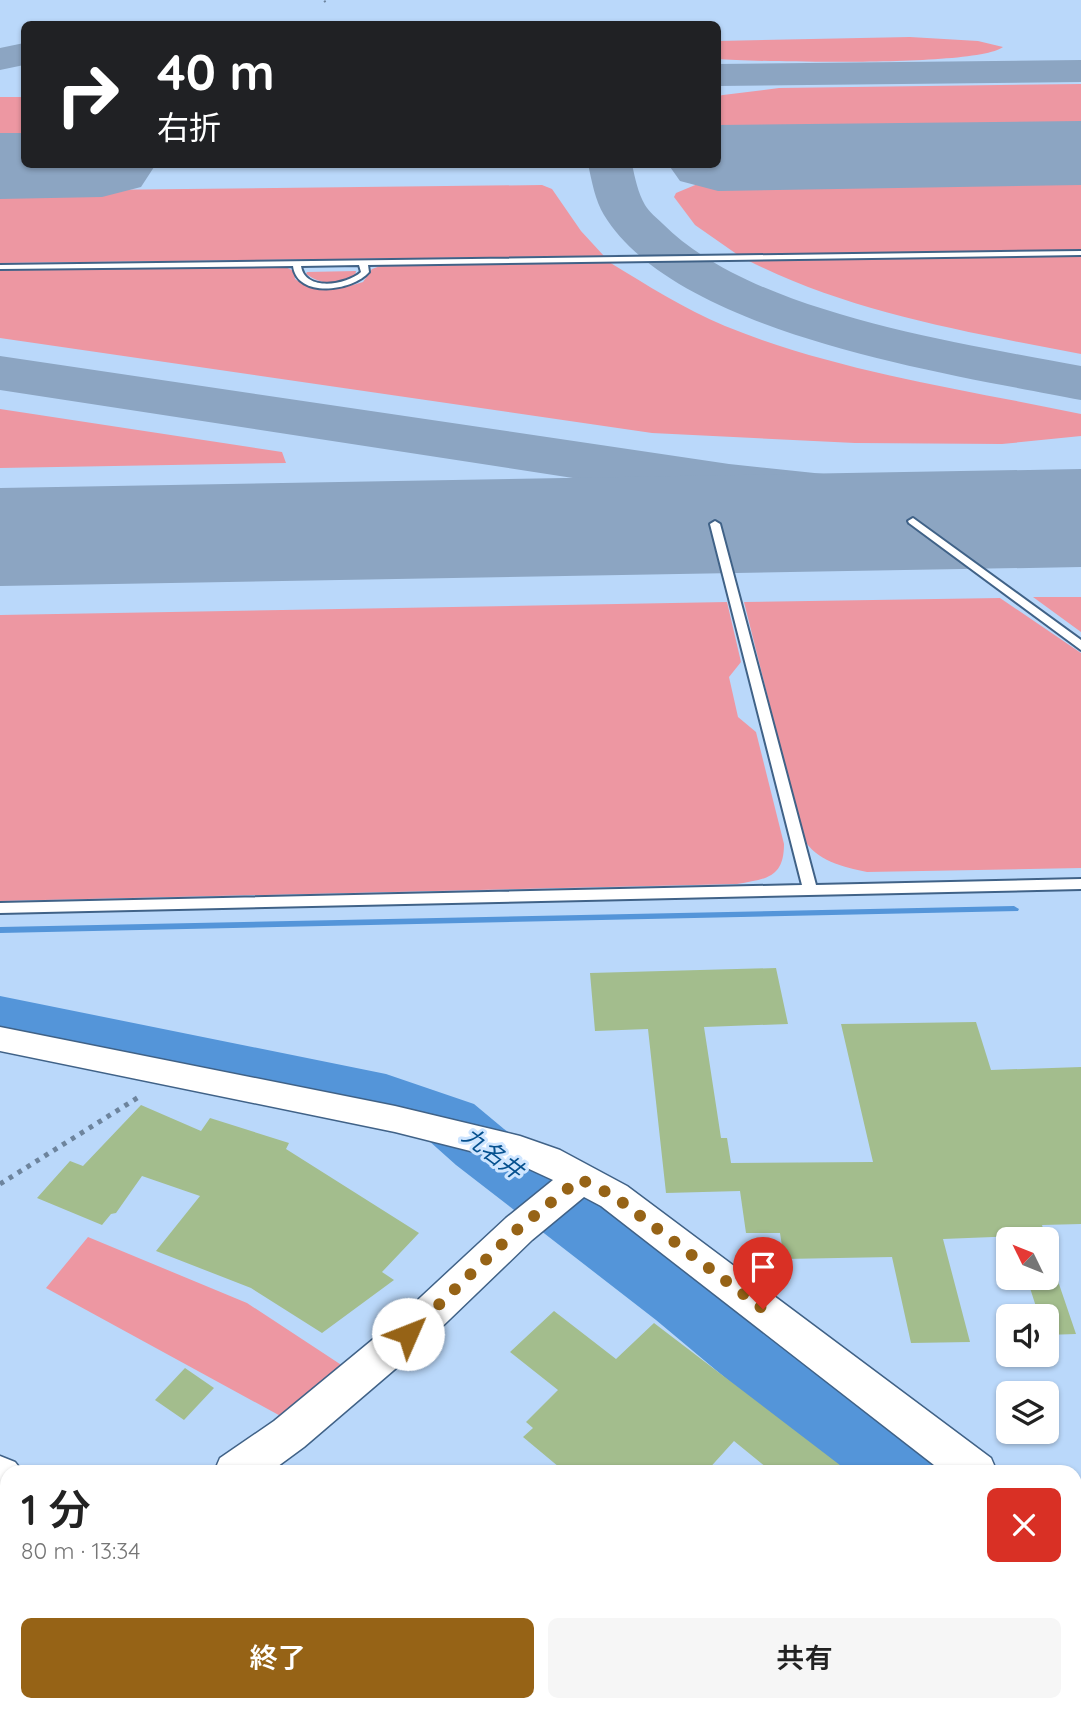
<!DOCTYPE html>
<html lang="ja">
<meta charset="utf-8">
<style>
:root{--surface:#fff;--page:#f6f6f6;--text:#222;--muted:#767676;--accent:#966316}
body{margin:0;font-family:Quicksand,"Noto Sans JP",sans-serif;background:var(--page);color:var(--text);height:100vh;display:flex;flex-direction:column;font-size:26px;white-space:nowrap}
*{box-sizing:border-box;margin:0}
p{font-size:23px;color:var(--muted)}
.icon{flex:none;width:38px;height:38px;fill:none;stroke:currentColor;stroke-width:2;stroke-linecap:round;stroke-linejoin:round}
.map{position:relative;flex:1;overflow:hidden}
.details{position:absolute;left:0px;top:1465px;width:1082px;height:247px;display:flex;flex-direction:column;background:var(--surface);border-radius:21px 21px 0 0;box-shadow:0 2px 5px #0004}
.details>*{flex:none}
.hud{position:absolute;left:21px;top:21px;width:700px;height:147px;border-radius:10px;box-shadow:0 2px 5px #0004;background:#202124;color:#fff;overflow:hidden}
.needle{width:46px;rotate:313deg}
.controls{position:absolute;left:996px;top:1227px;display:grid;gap:14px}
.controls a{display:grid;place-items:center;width:63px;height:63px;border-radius:10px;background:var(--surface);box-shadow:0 2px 5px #0004;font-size:35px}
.pin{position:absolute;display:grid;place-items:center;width:60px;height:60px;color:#fff;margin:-72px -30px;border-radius:50% 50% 50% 0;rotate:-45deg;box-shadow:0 0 7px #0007}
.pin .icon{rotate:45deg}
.me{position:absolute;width:77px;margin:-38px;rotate:46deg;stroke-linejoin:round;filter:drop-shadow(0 0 5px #0008)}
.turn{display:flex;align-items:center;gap:24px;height:147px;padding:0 21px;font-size:32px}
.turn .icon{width:91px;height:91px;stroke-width:2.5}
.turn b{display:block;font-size:49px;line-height:60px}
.round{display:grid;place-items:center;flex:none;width:74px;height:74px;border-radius:10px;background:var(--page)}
.summary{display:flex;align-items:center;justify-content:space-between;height:119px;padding:0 21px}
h1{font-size:42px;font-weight:600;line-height:52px}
.button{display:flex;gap:14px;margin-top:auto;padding:14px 21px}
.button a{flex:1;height:80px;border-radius:10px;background:var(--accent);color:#fff;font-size:28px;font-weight:600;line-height:80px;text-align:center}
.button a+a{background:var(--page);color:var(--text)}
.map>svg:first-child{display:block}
</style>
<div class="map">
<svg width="1081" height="1711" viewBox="0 0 1081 1711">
<rect width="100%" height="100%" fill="#bad8fa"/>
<!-- green -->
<path fill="#ed97a2" d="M910,37L978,41L1003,47C978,67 760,62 718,59V41Z
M1081,84V131L718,133V96L723,95L779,88Z
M0,97H24V143H0Z
M1081,179V250L738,255L695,225L674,197L676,193L700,183Z
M542,185L552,189L581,231L604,256L0,263V191Z
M1081,255V354C967,332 851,313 747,260Z
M609,262C647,285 684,309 725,326C838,372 963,389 1081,414V436L1002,444L855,443L652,433L0,338V270L283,266L294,271L295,279C314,293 342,289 363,282L372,269L383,265Z
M356,271L355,276C339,286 322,285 306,274L307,272Z
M0,409L282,452L286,463L0,468Z
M1033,597H1081V632Z
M1000,598L1081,653V868L867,872C843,867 816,861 803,838L744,602Z
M727,602L741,662L729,677L738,717L756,732L784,844C784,878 766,879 737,884L0,901V615Z
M88,1237L247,1303L346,1368L286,1419L46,1288Z"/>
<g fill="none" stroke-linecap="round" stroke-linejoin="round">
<!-- stream -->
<path fill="#5495d9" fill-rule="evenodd" d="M1014,906L1019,909L1018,911L0,933V927Z"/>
<!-- river -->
<path fill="#5495d9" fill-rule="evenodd" d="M0,996L386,1074L474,1104L504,1129L708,1276L926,1446L938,1472H838L656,1320L456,1165L428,1140L378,1122L0,1040Z
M1074,1566L1081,1569V1655L1074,1652Z"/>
<!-- taxiway -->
<path fill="#8ca5c2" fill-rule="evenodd" d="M24,43V65L0,70V48Z
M1081,60V82L718,86V64Z
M588,164H632C635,178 638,193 645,205C649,212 657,218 663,224C751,313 960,343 1081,366V400C950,374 678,335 604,215C595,200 592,182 588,164Z
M0,356L729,464L900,482L1081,492V530L900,520L729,502L0,390Z"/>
<!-- runway -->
<path fill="#8ca5c2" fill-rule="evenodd" d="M1081,121V185L718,191L680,181L668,164H718V125Z
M0,133H24V164H156L141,187L102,197L0,199Z
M1081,469V567L0,586V488Z"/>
</g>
<!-- building -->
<path fill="#a3bd8d" d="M776,968L788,1024L704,1027L721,1138H727L731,1163L873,1162L841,1024L976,1022L991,1070L1081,1067V1224L1042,1225L1045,1235L943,1239L970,1342L911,1343L892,1257L784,1259L780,1233H746L740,1191L666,1193L648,1029L595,1031L590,973Z
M141,1105L201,1131L210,1118L289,1143L286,1149L419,1233L382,1272L394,1280L322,1333L251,1288L156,1251L200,1196L142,1176L116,1213L111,1214L102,1225L37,1198L70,1161L83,1166Z
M1051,1260L1060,1287L1076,1334L1046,1335V1316H1039L1030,1288L1046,1287V1261Z
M554,1311L616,1359L654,1323L849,1472H772L734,1441L706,1472H565L523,1437L533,1428L526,1422L558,1390L510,1352Z
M185,1368L214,1388L184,1420L155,1400Z"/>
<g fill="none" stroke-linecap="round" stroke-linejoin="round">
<defs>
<path id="lane" d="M1081,251V255L368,265L369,272C353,291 297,299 293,266L0,269V265ZM359,265L361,272C347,285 305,292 301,266Z
M913,518L1081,640V650L909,523L908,521Z
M715,521L720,524L816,885L1081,879V889L0,913V903L802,885L710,524Z"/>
<path id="street" d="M0,1027L395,1106L520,1136L560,1150L627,1186L991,1458L997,1472H943L601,1206L584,1197L532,1240L422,1346L304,1447L270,1472H214L220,1458L274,1421L394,1322L506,1218L553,1180L514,1162L395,1132L0,1051Z
M0,1456L15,1462L23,1472H7V1503L0,1500Z
M1074,1523L1081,1526V1570L1074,1568Z
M15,1704H63L61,1711H16Z
M217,1704H268L271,1711H219Z
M735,1704H787L790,1711H737Z"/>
</defs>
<!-- lane casing -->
<use href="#lane" stroke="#406287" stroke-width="4"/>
<!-- street casing -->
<use href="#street" stroke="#406287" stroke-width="3"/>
<!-- path-far1 -->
<path stroke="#6d849d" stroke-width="2" stroke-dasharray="2 2.5" stroke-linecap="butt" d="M324,2L327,0"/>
<!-- path -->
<path stroke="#6d849d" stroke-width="5" stroke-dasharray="4.5 6" stroke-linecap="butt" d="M0,1184L142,1095"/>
<!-- lane -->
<use href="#lane" fill="#fff" fill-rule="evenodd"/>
<!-- street -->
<use href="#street" fill="#fff" fill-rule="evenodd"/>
</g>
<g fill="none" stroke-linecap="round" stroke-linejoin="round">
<!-- route -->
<path stroke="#966316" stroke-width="12" stroke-dasharray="0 21.6" d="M408,1334L519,1228L580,1179L614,1196L763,1309"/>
</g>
<g text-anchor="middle" stroke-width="6" stroke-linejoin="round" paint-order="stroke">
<!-- near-water labels -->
<g font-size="23" font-style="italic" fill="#06518f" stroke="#cee5ff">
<text transform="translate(493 1153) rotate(37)" y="8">九名井</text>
</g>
</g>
</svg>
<div class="controls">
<a><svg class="needle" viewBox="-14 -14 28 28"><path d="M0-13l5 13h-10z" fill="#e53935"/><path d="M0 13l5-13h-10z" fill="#767676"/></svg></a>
<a><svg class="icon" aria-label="sound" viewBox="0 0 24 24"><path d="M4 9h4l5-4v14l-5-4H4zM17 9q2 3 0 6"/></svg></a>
<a><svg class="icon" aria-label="layers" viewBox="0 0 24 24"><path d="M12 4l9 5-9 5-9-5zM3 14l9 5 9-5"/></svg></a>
</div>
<div class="pin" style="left:763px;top:1309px;background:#d93025"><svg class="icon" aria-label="arrive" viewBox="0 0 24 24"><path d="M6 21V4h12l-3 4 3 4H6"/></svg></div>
<svg class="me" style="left:408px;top:1334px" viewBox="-20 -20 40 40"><circle r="19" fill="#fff"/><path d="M0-13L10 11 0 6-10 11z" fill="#966316"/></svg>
<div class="hud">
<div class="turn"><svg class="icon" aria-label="right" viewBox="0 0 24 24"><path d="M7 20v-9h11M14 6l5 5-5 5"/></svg><div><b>40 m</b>右折</div></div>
</div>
<section class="details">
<div class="summary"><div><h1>1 分</h1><p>80 m · 13:34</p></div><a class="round" style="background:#d93025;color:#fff"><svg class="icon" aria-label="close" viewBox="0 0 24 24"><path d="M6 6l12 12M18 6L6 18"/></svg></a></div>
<div class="button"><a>終了</a><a>共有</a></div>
</section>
</div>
